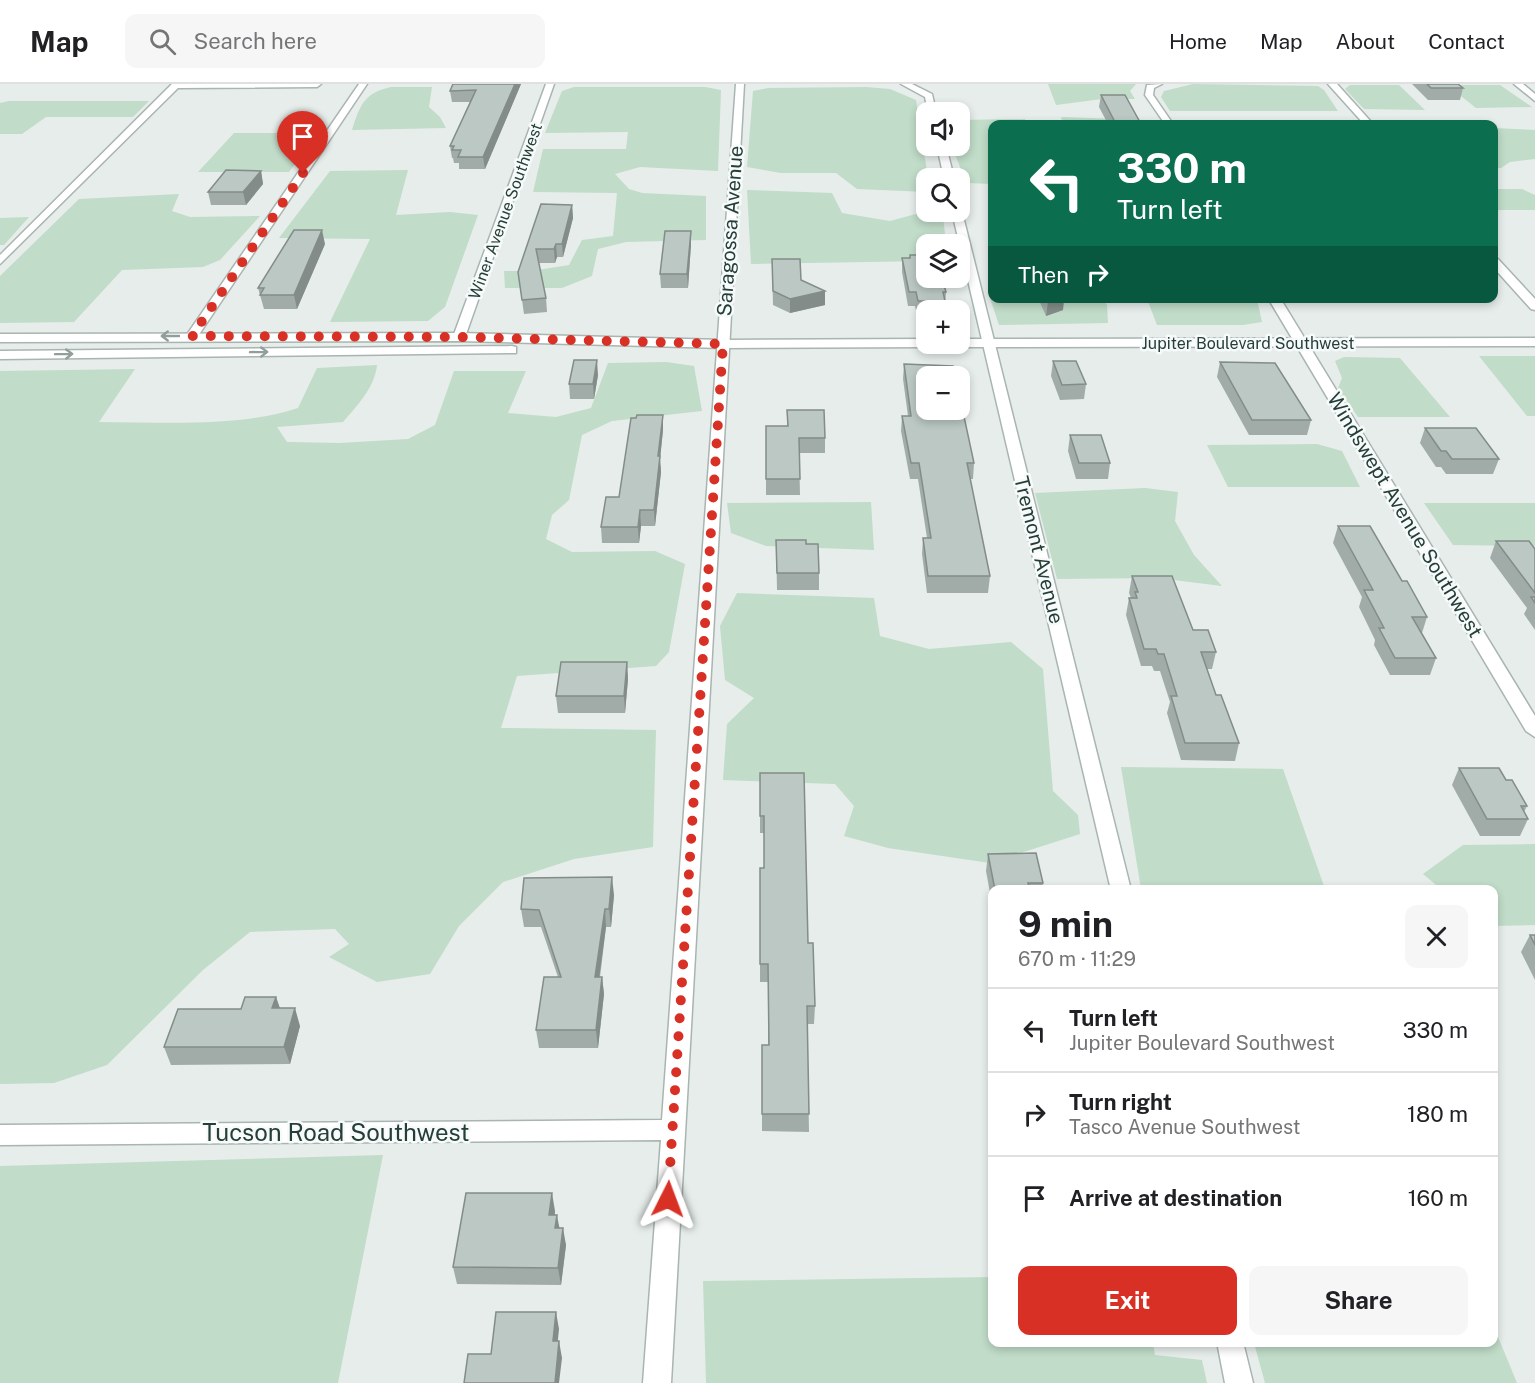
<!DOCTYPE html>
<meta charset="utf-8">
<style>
:root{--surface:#fff;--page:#f6f6f6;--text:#202124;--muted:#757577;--line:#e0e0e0;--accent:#d93025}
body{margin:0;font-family:"Public Sans",sans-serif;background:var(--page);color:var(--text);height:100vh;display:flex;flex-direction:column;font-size:22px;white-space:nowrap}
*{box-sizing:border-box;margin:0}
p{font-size:20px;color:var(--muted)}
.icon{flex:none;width:33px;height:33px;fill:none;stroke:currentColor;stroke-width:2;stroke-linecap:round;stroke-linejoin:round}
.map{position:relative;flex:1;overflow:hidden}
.drawer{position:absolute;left:988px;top:801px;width:510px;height:462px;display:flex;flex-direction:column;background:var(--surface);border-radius:12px;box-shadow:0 3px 9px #0003}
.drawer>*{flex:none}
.guide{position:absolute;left:988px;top:36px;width:510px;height:183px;border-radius:12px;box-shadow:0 3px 9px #0003;background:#0b6e4f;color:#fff;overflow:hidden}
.fabs{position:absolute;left:916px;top:18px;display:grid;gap:12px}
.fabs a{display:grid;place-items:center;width:54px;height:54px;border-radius:12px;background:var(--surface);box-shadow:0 3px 9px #0003;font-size:30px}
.pin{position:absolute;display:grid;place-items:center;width:51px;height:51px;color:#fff;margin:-62px -26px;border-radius:50% 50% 50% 0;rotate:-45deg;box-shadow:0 0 6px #0007}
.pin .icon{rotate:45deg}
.me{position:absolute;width:66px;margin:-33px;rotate:3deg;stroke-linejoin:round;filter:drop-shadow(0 0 4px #0008)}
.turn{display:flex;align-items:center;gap:21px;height:126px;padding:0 30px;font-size:27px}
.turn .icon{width:78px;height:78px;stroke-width:2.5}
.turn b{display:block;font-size:42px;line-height:51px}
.then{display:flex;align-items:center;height:57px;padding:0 30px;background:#0003;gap:12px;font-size:22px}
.round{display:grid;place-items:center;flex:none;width:63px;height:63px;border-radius:12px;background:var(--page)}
.head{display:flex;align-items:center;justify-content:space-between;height:102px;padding:0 30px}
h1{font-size:36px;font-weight:700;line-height:45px}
.action{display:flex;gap:12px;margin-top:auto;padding:12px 30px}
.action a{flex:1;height:69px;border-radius:12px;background:var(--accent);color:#fff;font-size:24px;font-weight:700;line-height:69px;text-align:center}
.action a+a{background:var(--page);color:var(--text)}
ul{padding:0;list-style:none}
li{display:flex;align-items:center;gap:18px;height:84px;padding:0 30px;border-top:2px solid var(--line)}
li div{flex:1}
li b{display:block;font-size:22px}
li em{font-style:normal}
header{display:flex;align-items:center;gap:36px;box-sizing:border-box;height:84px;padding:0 30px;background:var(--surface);border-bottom:2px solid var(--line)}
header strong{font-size:28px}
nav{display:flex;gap:33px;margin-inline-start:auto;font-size:21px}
.search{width:420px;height:54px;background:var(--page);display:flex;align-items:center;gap:15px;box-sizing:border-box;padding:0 21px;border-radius:12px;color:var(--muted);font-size:22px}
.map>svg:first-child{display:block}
</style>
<header>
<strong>Map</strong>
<div class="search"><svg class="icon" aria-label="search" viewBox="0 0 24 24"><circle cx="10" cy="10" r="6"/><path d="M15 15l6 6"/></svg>Search here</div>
<nav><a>Home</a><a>Map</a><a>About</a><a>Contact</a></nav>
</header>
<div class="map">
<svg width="1535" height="1299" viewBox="0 0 1535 1299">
<rect width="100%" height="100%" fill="#e6edea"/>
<!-- green -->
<path fill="#c1dcc9" d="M1048,0H1136L1130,7L1135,15H1102L1056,21Z
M1193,0L1318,2L1324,6L1338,27H1170L1161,13L1164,7Z
M1350,1H1399L1425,26L1364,25L1345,5Z
M1447,1H1500L1532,23L1476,24Z
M391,3H432L429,23L440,33L446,44L352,46C360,21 364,9 391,3Z
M574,3H705L721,6L718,87L640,83L615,90L629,105L642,109L706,112V156L626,158L598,165L592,192L562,204H505L504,187H531L569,181L582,156L613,152L617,109L533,108L543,65H626L628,48L545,49L562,7Z
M866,3L890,5L916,16L928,94L927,108L857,105L836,89H781L747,83L753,7L768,4Z
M9,17H149L133,33H46L22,50H0V19Z
M1061,33L1146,36L1154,40H1063Z
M1025,35L1027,40H993V100L966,99L952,62H960V36Z
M1494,44L1535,46V75L1510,78L1501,84H1494V64H1496Z
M234,49H298L315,53L289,88H198Z
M408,86L396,131L450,128L478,131L445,223L428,237L330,238L370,155L279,154L330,87Z
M1494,105H1522L1535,111V126H1494Z
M747,106L832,109L842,129L890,137L927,127L943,131L946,160H927V177L751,180Z
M179,110L172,127L190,133L260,132L220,176L203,183L122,186L74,238L0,239V192L79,115Z
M29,133L4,161H0V134Z
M989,211H993V214L1103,215L1107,221L1108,239L999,241Z
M1147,215H1257L1262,238L1243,241H1157Z
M1479,272H1535V332H1527Z
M1344,273L1400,274L1450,333H1358L1338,304L1342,294L1335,277Z
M666,278L694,282L702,327L612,337L582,351L569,416L552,431L546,455L572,468L655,467L685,480L669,568L656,582L517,592L501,644L656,646L653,763L574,775L503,798L459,842L430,890L377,898L329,873L349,860L335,845L250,848L203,886L107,981L54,999L0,1000V287L135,285L99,338C162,338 238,344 298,324L317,284L377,281C375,303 357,322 343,338L277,343L287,358L340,359L408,355L435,341L454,287H526L508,329L556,333L591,324L608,279Z
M1317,360L1342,367L1360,403H1228L1207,361Z
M1145,404L1178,408L1175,437L1194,471L1222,502L1157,494L1057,495L1035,409Z
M871,418L874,466L766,462L731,449L727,419Z
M1424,419H1535V462L1453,461Z
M737,509L874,514L880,552L929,565L1011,558L1043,585L1053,707L1078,731L1080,750L990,779L888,764L844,752L854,722L835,700L723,696L727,640L754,614L725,596L720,542Z
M1121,683L1283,685L1325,805H1141Z
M1535,760V841L1494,842V806L1441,805L1423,790L1463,761Z
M383,1071L338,1299H0V1082Z
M993,1193V1258L1153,1259L1155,1271L1202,1276L1207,1299H706L703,1197Z
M1494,1243L1517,1299H1265L1254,1259L1494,1258Z"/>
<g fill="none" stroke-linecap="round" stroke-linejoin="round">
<defs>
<path id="minor" d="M172,0H321L317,3L178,4L0,180V171Z
M359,0H367L196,255H188L186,252Z
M546,0H554L465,253L455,256L453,253Z
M736,0H744L671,1299H643L661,1056L0,1061V1041L662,1036Z
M901,0H912L932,10L936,28H928L925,13Z
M1162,0L1154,4L1153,11L1173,40H1165L1145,11L1147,1Z
M1328,0H1337L1373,40H1364Z
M1514,0H1523L1535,10V17Z
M937,62H946L954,94H944Z
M960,126L962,128L1131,806H1111L952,128Z
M1494,174L1498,175L1535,215V226L1531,225L1494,184Z
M1268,214H1280L1535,632V653L1526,647Z
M1217,1258H1243L1253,1299H1225Z"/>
<path id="tertiary" d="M459,249L723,256L927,255V260H933L927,263L723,264L459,257L0,258V250Z
M1535,254V262L960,263L954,260H960V255Z
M512,262L516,263V269L0,275V267Z"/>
</defs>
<!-- minor casing -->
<use href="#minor" stroke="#a9b5b1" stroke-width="3"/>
<!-- tertiary casing -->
<use href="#tertiary" stroke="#a9b5b1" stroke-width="3"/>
<!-- minor -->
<use href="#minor" fill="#fff" fill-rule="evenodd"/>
<!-- tertiary -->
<use href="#tertiary" fill="#fff" fill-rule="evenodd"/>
</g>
<!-- wall -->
<path fill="#a1aca8" d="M453,0H521L485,85H459V79H454L453,74H452L450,62L470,18H452L450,7Z
M1412,0H1458L1463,4L1460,16H1428Z
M1101,11L1141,40H1108L1099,23Z
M261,87L263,100L246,121H211L208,108Z
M541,120L572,121L573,134L563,173H557L555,179H538L546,214L547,228L524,230L518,188Z
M325,160L297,225H264L258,204Z
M691,160L688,204H661L660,190Z
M910,171L946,208L945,222H944V226H927V231H917L915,222H908L902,188V174H910Z
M772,175L801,196L825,207V221L790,229L773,221Z
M1038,214H1064L1063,226L1046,232Z
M1053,277L1086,300L1084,315L1060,316L1051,292Z
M1220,278L1311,336L1307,351H1249L1217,293Z
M904,280L974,379L973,395H970L990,492L988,509H927L922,470L923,454H927L918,395H910L901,347L902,332H908L903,295Z
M598,291L594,315H570L569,300Z
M787,326L825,354V369H799L800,411H766V342H787Z
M1425,344L1499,375L1493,390H1446L1441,383H1436L1420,359Z
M663,346L660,375L661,388L655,442H641L639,459H602L601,443Z
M1070,351L1110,379L1108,395H1076L1068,367Z
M1338,442L1402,497L1427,533L1422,549L1436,574L1430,591H1390L1374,561L1375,556L1359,523L1362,513L1333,459Z
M776,456L806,460L819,489V506H777Z
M1496,457L1535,465V546L1524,530L1527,524L1490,474Z
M1132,492L1193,546L1216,568L1212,585H1207L1216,611L1239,659L1235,677L1181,676L1167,629L1170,618L1160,587H1154L1152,582H1141L1126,531L1129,514H1131L1129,509Z
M627,578L628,595L625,629H558L556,612Z
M1459,684L1506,696L1527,722L1524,728L1528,735L1520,752H1480L1452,701Z
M760,689L808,859L815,922L814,940H807L809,1048L762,1047V961H768V898H760V784H764V749H760Z
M988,770L1043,799L1042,806H993V825L986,787Z
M614,811L611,843H606L600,893H602L604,910L598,964H539L536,946L558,893L541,843H524L521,825Z
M1530,851H1535V896L1521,868Z
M276,913L280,924L300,942L290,980L171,981L164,963L241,925Z
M555,1127V1131L566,1161L561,1201L457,1200L453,1183Z"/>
<!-- shaded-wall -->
<path fill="#838c88" d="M515,0H521L485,85L483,73Z
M261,87L263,100L246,121L243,108Z
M572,121L573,134L563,173L562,160Z
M322,146L325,160L297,225L294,211Z
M691,147V160L688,204L687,190Z
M556,160L557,173L555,179L554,165Z
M825,207V221L790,229V215Z
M1057,214H1064L1063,226L1046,232L1048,218Z
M597,276L598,291L594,315L593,300Z
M663,331V346L660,375L661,388L655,442L654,426L658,372Z
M640,426L641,442L639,459L638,443Z
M627,578L628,595L625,629L624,612Z
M612,793L614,811L611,843L609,825Z
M605,825L606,843L597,910L595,893Z
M602,893L604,910L598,964L596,946Z
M276,913L282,931L272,924Z
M295,924L300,942L290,980L284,963Z
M552,1109L555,1127L552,1148L549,1131Z
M557,1131L560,1148L555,1144Z
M563,1144L566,1161L561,1201L558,1184Z
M556,1228L559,1245L556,1274L553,1257Z
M559,1257L562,1274L559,1299H555Z"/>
<!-- building -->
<path fill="#bbc8c3" stroke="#838c88" stroke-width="1.5" d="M453,0H515L483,73H458L461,66H452L454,62H450L476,6L450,7Z
M1427,0H1458L1463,4H1431Z
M1101,11H1125L1141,40H1116Z
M226,86L261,87L243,108H208Z
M541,120L572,121L562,160H556L554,165H536L546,214L522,216L518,188Z
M294,146H322L294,211H260L264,204H258Z
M665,147H691L687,190H660Z
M910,171H927V194H942L946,208H943L945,217H918L916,208H909L902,174H910Z
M772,175H800L801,196L825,207L790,215L773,207Z
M1046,214H1057L1048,218Z
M574,276H597L593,300H569Z
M1053,277H1076L1086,300L1062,301Z
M1220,278L1275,279L1311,336H1252Z
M904,280L953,282L955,292H927V326H960V314L974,379H967L990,492H928L923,454H931L919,379H911L902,332H911Z
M787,326H824L825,354H799L800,395H766V342H788Z
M637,331H663L658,372H660L654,426H640L638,443H601L606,413H619L631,334H636Z
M1425,344H1476L1499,375H1452L1446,367H1441Z
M1070,351H1101L1110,379H1079Z
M1338,442H1370L1402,497H1407L1427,533H1412L1436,574H1395L1379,544H1384L1364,506H1373Z
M776,456H806V460H818L819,489H777Z
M1496,457H1529L1535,465V509Z
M1132,492H1172L1193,546H1208L1216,568H1201L1216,611H1221L1239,659H1185L1171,612H1177L1164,570H1158L1156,565H1144L1129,514H1137L1135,508H1138Z
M1531,513H1535V519Z
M561,578H627L624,612H556Z
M1459,684H1499L1506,696H1512L1527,722H1521L1528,735H1487Z
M760,689H804L808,859H813L815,922H807L809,1030H762V961H769L768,880H760V784H764V732H760Z
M1036,769L1043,799H1028L1030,806H995L988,770Z
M612,793L609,825H605L595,893H602L596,946H536L544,893H561L539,826L521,825L524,794Z
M1530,851H1535V861Z
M245,913H276L272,924H295L284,963H164L178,925H241Z
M466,1109H552L549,1131H557L555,1144H563L558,1184L453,1183Z
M496,1228H556L553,1257H559L555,1299H464L468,1270H491Z"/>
<!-- one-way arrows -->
<defs><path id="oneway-shaft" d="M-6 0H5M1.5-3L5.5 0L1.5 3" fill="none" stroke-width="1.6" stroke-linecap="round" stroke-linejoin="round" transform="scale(1.5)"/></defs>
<g stroke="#929e9c">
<use href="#oneway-shaft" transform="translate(170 252) rotate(180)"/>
<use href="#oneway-shaft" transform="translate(259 268) rotate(-1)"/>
<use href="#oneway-shaft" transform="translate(64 270) rotate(-1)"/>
</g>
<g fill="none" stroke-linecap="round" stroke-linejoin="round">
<!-- route -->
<path stroke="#d93025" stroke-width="10" stroke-dasharray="0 18" d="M303,89L192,252L459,253L723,260L668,1115"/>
</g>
<g text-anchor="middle" stroke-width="5" stroke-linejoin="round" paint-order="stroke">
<!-- far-street labels -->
<g font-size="16" fill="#263e39" stroke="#f6faf8">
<text transform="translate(505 127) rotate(-70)" y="6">Winer Avenue Southwest</text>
<text x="1248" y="265">Jupiter Boulevard Southwest</text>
</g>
<!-- street labels -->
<g font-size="20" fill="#263e39" stroke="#f6faf8">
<text transform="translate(730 147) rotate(-86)" y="7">Saragossa Avenue</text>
<text transform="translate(1405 431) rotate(59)" y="7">Windswept Avenue Southwest</text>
<text transform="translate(1039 466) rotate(76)" y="7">Tremont Avenue</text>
</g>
<!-- near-street labels -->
<g font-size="24" fill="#263e39" stroke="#f6faf8">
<text x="336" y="1057">Tucson Road Southwest</text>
</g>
</g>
</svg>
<div class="fabs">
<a><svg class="icon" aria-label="sound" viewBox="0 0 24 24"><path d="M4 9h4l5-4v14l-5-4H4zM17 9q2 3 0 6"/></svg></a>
<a><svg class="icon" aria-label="search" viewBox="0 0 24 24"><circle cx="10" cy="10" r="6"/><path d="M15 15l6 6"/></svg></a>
<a><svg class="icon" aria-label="layers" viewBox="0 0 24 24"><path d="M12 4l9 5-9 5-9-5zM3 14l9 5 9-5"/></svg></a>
<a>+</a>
<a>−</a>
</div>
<div class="pin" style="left:303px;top:89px;background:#d93025"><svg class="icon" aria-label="arrive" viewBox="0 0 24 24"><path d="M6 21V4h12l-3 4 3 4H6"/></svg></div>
<svg class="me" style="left:668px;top:1115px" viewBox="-20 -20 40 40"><path d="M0-17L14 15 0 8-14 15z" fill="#d93025" stroke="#fff" stroke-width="4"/></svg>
<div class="guide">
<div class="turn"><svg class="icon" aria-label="left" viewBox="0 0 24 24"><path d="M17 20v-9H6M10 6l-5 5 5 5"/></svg><div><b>330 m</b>Turn left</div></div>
<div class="then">Then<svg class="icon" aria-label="right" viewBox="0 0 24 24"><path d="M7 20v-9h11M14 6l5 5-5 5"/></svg></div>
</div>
<section class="drawer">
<div class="head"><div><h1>9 min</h1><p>670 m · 11:29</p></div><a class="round"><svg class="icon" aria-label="close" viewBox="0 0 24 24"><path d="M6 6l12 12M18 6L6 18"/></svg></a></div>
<ul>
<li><svg class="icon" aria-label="left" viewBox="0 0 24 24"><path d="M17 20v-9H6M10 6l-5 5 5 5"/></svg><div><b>Turn left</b><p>Jupiter Boulevard Southwest</p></div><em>330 m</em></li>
<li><svg class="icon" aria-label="right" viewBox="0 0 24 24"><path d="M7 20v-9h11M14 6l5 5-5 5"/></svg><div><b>Turn right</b><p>Tasco Avenue Southwest</p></div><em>180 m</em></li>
<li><svg class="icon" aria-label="arrive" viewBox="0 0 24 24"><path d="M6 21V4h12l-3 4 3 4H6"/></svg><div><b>Arrive at destination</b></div><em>160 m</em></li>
</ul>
<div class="action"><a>Exit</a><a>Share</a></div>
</section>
</div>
